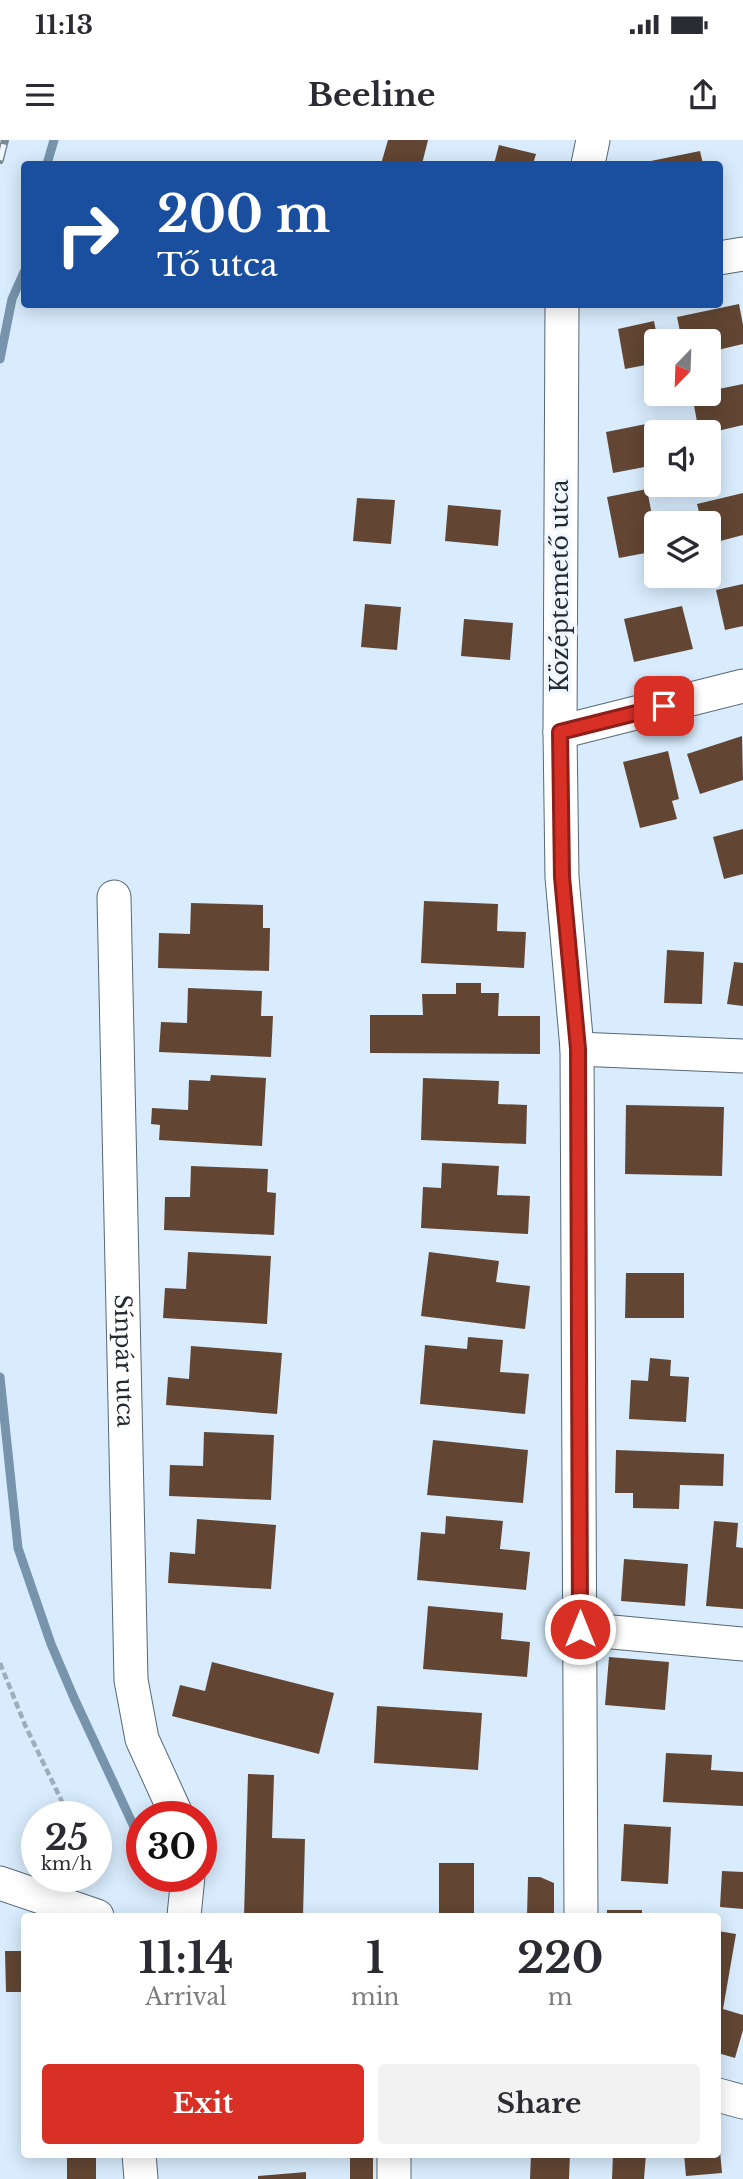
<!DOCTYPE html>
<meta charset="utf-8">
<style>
:root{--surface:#fff;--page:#f2f2f3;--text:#2b2b33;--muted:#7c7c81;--accent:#d93025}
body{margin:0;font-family:"Libre Baskerville",serif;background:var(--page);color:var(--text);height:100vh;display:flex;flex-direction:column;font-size:26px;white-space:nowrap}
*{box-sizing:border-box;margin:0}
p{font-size:23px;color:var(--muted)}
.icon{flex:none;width:38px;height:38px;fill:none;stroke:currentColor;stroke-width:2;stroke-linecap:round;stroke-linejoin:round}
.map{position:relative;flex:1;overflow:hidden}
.side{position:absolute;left:21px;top:1773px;width:700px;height:245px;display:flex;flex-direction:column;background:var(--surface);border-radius:7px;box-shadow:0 4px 18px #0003}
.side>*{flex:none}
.top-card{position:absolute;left:21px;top:21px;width:702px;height:147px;border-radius:7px;box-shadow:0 4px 18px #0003;background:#1a4fa0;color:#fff;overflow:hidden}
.needle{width:46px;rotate:203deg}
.fabs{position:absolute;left:644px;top:189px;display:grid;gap:14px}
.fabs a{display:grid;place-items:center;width:77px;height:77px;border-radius:7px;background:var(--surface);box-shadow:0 4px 18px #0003;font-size:35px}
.speed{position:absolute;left:21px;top:1661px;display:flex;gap:14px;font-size:35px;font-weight:700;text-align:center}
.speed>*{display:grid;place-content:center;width:91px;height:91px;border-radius:50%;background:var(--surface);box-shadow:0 4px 18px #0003;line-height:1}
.speed small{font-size:18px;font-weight:400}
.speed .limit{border:10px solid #d22;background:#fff;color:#111}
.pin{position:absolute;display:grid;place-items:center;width:60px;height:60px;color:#fff;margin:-30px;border-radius:14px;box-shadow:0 4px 10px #0006}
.me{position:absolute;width:77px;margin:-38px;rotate:0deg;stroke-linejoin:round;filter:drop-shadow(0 0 5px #0008)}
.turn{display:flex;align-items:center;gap:24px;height:147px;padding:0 21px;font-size:32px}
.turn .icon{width:91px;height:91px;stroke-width:2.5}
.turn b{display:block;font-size:49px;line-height:60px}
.eta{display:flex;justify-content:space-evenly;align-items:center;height:119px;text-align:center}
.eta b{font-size:42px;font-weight:700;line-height:49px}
.button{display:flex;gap:14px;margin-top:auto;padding:14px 21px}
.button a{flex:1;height:80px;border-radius:7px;background:var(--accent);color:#fff;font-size:28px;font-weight:700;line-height:80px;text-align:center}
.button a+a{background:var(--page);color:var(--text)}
.status{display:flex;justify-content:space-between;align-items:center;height:49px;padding:0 35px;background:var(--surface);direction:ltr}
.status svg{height:19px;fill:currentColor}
header{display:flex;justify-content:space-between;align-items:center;height:91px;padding:0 21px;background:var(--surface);font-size:32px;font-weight:700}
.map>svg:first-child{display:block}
</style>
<div class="status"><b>11:13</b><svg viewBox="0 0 49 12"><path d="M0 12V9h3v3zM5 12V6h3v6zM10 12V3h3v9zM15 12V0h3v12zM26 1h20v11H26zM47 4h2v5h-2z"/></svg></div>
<header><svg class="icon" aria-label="menu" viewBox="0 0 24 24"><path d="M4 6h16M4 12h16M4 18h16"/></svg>Beeline<svg class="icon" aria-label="share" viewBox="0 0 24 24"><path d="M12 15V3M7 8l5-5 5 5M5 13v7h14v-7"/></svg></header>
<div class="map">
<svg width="743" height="2039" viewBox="0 0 743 2039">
<rect width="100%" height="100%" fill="#d8ecfd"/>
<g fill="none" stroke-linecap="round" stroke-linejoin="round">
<!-- stream -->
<path stroke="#7794ac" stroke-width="9" d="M47,24L54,0
M0,219L12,159L24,132
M0,1237L18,1408L51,1504L74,1558L142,1704"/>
</g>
<!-- building -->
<path fill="#624633" d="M388,0H428L422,24H381Z
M499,5L536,14L533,24H494Z
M700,11L703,24H642L641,23Z
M739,164L743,185V204L709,212V201H682L677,177Z
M654,181L658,201L656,223L625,229L618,189Z
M743,244V285L709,293L699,292L692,255L709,254V251Z
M646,284L655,325L613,333L606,292Z
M647,349L656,397V411L619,418L607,357Z
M743,353V395L709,404V383H702L697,364Z
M357,358L395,360L391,404L353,401Z
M448,365L501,370L498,406L445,401Z
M743,444V486L725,490L716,450Z
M365,464L401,467L397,510L361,507Z
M682,466L693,509L634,522L624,479Z
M464,479L513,483L510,520L461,516Z
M742,596L743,640L700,654L687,614Z
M668,611L679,659L672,661L677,679L640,688L623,622Z
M743,689V734L724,739L713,697Z
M424,761L498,764L497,791L526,792L524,828L421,823Z
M191,763L263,765V788H270L269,831L158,828L159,793L190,794Z
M667,810L704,812L702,864L664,863Z
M734,822L743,823V866L727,864Z
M456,843H481V853H499L498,876H540V914L370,913V875H423L422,854H456Z
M188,848L262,851L261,876H273L271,917L159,912L161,882L187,883Z
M211,935L266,938L262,1006L159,1000L160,985L151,984L152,968L188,970L189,940L210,941Z
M423,938L499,941L498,964L527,965L526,1004L421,1000Z
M626,965L724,967L722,1036L625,1034Z
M442,1023L499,1026L497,1055L530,1056L528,1094L421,1088L423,1047L441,1048Z
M191,1026L268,1029L267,1052L276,1053L274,1095L164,1090L165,1057H190Z
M188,1112L271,1116L267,1184L163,1178L165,1148L186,1149Z
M429,1112L499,1121L496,1142L530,1146L525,1189L421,1176Z
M626,1133H684V1178H625Z
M468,1197L503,1200L500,1232L529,1234L525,1274L420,1264L425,1205L467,1209Z
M191,1206L282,1213L277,1274L166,1265L168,1237L189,1239Z
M650,1218L671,1220L670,1236L689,1237L686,1282L629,1279L631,1240L648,1241Z
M204,1292L274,1295L271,1360L169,1356L170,1325L203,1326Z
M433,1300L528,1310L523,1363L427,1355Z
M616,1310L724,1314L723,1346L680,1345L679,1369L633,1368V1353H615Z
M446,1376L503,1381L500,1409L530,1412L526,1450L417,1440L421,1392L445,1394Z
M197,1379L276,1385L271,1449L168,1443L170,1412L195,1414Z
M714,1381L738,1383L736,1407L743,1408V1469L706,1466Z
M624,1419L688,1424L685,1466L621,1461Z
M428,1466L503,1473L501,1499L530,1502L527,1537L423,1529Z
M609,1517L669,1522L665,1570L605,1565Z
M212,1522L334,1553L319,1614L172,1576L180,1545L205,1551Z
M377,1566L482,1573L478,1630L374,1623Z
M666,1613L712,1615L711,1630L743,1632V1666L663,1662Z
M248,1634L274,1635L272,1698L305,1699L303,1776H244Z
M624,1684L671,1687L668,1744L621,1741Z
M439,1723H474V1776H439Z
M722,1731L743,1732V1769L720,1767Z
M528,1737H540L554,1743V1776H527Z
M607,1770H642V1776H607Z
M718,1791L736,1794L723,1869L743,1875V1890L735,1918L718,1913Z
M5,1811H24V1852H6Z
M718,2000H719L722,2033L686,2036L684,2014H718Z
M67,2014H96V2039H67Z
M350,2014H373V2039H350Z
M531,2014H570L569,2039H530Z
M613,2014H646L644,2039H612Z
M306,2032V2039H258V2036Z"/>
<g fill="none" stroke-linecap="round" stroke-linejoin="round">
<defs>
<g id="minor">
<path d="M588,24L593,0"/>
<path d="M719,118L743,114"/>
<path d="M562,164L560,592L562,737L577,909L581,1776"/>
<path d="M560,592L743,546"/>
<path id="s1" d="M114,757L131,1540L142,1599L177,1676"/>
<path d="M577,909L743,916"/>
<path d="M580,1489L743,1504"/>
<path d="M0,1743L97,1776"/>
<path d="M184,1776L188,1736"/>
<path d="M718,1955L743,1962"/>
<path d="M139,2014L141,2039"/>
<path d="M394,2039V2014"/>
</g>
</defs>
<!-- minor casing -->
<use href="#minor" stroke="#576876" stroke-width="35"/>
<!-- path -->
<path stroke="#9dadbb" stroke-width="4.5" stroke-dasharray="7 3.5" stroke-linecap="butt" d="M0,1523L25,1585L69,1676"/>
<!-- minor -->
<use href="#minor" stroke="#fff" stroke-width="33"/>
<defs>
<path id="rail" d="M0,20L5,0"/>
</defs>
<!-- rail casing -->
<use href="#rail" stroke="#7c8a95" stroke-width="8"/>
<!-- rail -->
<use href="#rail" stroke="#f0f7fe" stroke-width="5" stroke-dasharray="16" stroke-linecap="butt"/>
</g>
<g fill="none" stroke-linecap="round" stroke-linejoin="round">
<defs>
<path id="route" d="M580,1489L578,909L562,737L560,592L664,566"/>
</defs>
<!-- route casing -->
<use href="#route" stroke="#8d1f18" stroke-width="18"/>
<!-- route -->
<use href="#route" stroke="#d93025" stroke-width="12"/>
</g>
<g text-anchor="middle" stroke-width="7" stroke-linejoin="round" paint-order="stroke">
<!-- street labels -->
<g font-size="23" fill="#232a30" stroke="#f0f7fe">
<text transform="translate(560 446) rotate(-90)" y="8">Középtemető utca</text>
<text dy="8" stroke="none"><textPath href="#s1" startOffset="464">Sínpár utca</textPath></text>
</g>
</g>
</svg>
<div class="fabs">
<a><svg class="needle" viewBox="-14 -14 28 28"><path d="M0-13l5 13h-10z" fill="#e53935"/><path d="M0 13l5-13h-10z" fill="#7c7c81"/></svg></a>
<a><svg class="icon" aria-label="sound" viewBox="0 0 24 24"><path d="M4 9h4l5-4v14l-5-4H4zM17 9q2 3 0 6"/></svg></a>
<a><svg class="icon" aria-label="layers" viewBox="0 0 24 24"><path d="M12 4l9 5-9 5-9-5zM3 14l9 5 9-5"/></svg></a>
</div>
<div class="speed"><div>25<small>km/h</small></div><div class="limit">30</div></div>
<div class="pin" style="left:664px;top:566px;background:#d93025"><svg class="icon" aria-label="arrive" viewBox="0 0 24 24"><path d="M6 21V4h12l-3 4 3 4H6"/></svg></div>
<svg class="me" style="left:580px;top:1489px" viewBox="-20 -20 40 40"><circle r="17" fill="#d93025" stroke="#fff" stroke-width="3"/><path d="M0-11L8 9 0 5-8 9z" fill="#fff"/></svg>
<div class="top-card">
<div class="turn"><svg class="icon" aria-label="right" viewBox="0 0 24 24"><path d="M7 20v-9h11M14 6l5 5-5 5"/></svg><div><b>200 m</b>Tő utca</div></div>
</div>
<section class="side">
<div class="eta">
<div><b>11:14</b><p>Arrival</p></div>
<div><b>1</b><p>min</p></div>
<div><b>220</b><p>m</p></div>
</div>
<div class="button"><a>Exit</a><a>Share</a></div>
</section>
</div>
